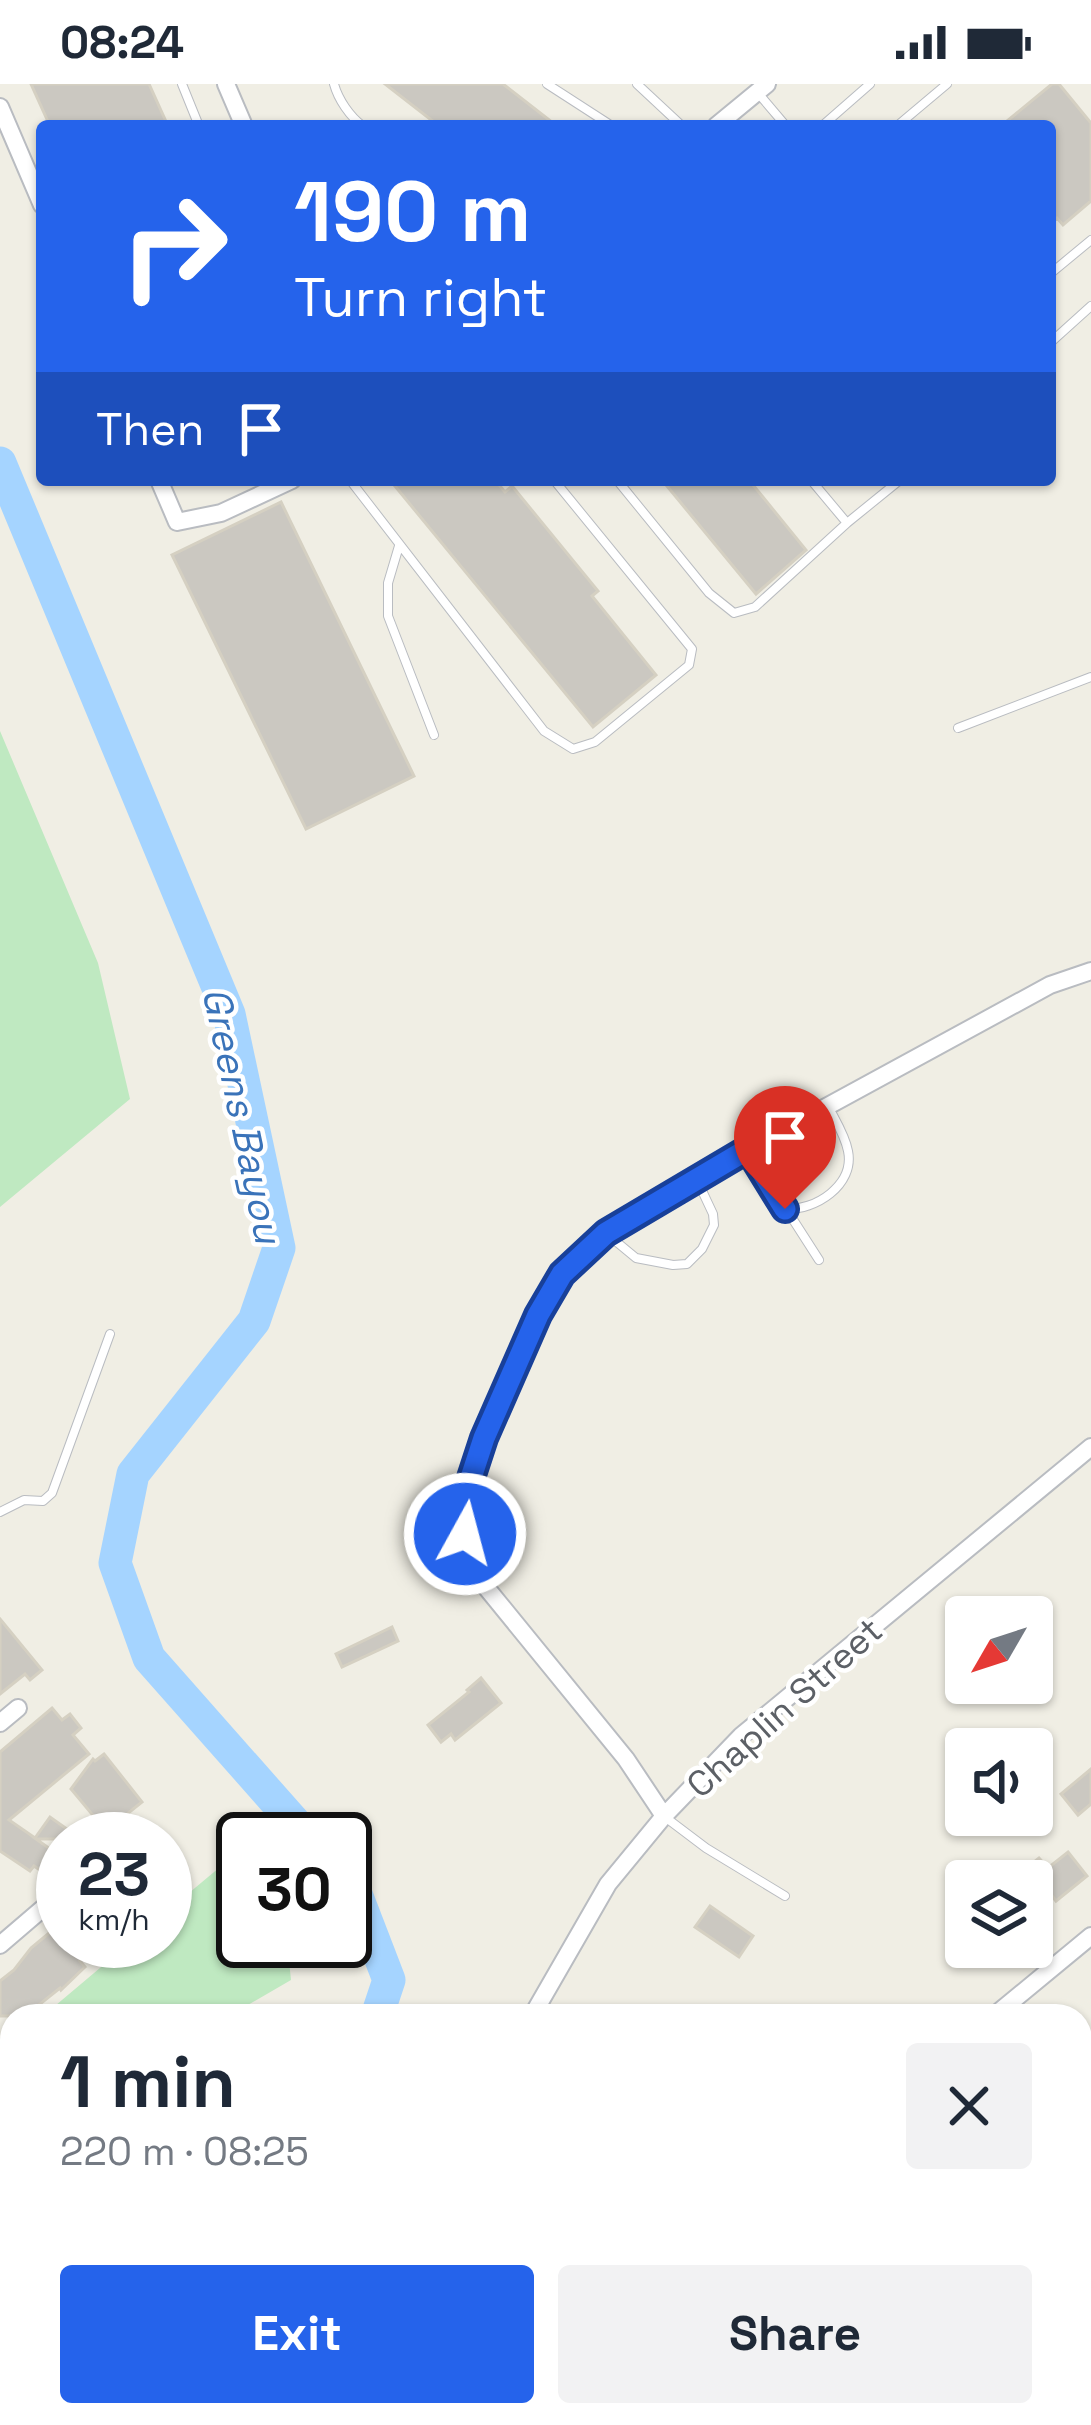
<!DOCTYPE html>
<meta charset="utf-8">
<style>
:root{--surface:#fff;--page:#f2f2f3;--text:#1f2937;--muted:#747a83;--accent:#2563eb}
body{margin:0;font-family:"Space Grotesk",sans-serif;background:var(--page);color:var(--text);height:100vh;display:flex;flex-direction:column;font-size:45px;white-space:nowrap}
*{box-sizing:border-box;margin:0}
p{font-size:39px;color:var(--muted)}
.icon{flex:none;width:66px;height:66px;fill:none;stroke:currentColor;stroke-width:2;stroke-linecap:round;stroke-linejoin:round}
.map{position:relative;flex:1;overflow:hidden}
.drawer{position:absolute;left:0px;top:1920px;width:1092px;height:423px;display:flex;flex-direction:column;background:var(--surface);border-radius:36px 36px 0 0;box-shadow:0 3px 9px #0004}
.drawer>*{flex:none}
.banner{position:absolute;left:36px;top:36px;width:1020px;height:366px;border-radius:12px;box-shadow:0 3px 9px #0004;background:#2563eb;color:#fff;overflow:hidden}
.needle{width:78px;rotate:231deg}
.controls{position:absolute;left:945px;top:1512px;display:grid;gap:24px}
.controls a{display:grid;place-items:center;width:108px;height:108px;border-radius:12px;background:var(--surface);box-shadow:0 3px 9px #0004;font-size:60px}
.speed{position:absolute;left:36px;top:1728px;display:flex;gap:24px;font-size:60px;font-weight:700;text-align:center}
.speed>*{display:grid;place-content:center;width:156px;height:156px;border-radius:50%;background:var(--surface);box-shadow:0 3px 9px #0004;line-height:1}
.speed small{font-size:30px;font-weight:400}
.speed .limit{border:6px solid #111;border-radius:18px;background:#fff;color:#111}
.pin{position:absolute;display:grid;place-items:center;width:102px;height:102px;color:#fff;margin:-123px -51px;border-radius:50% 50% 50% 0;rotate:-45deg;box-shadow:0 0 12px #0007}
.pin .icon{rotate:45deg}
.me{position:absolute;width:132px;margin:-66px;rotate:7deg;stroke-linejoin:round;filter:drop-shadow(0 0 9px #0008)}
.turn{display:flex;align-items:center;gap:42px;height:252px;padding:0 60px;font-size:54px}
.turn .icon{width:156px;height:156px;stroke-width:2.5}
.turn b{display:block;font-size:84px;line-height:102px}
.then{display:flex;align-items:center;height:114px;padding:0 60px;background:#0003;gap:24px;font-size:45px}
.round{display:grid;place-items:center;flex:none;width:126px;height:126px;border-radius:12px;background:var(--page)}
.head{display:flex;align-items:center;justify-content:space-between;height:204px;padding:0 60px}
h1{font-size:72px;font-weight:600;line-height:90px}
.primary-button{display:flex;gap:24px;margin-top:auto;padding:24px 60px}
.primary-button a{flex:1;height:138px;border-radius:12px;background:var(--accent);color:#fff;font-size:48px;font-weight:600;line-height:138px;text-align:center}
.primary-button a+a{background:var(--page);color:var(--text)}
.status{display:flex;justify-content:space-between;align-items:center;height:84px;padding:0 60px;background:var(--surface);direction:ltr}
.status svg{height:33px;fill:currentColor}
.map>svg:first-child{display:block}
</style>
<div class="status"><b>08:24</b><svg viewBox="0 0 49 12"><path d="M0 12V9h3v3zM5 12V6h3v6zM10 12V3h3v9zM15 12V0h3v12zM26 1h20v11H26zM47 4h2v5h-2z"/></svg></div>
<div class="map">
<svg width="1091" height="2341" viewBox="0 0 1091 2341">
<rect width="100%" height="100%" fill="#f0eee4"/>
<!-- green -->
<path fill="#bfe9c1" d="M0,647L98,879L130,1015L0,1123Z
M226,1778L243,1798V1857H287L291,1896L229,1932H43L132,1857H165V1829Z
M12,1958V2128L0,2145V1968Z"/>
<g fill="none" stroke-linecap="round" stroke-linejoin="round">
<!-- river -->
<path stroke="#a5d4ff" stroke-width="33" d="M0,379L229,930L279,1164L254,1237L133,1390L115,1479L149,1574L309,1755
M345,1795L354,1805L389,1896L377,1932
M11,2341L12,2327"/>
</g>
<!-- building -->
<path fill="#cbc8c1" stroke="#d5d0c2" stroke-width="3" d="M31,0H149L168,42H50Z
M385,0H503L557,42H439Z
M1052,0H1059L1091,39V117L1063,141L1057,134L1050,140V42H1001Z
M390,396H495L505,408L512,402L598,507L592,512L656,591L593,643Z
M662,396H749L806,466L756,510Z
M281,418L414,692L306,745L172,471Z
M0,1535L42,1586L30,1596L25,1590L0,1610Z
M392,1543L398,1557L342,1583L336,1570Z
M481,1594L501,1619L455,1656L451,1650L441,1658L428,1641L469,1608L467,1606Z
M52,1624L62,1636L70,1630L81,1644L73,1651L89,1670L9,1736L35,1754L50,1733L81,1755H36L63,1774L50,1793L34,1782L30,1787L0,1767V1668Z
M104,1670L142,1718L106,1747L71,1705L93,1675L95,1677Z
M1091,1685V1720L1078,1731L1061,1710Z
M1068,1768L1087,1792L1056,1817L1029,1782L1039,1774L1048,1784Z
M710,1822L753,1852L739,1873L695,1843Z
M54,1845L63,1857H124L80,1877L85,1883L61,1906L60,1904L25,1932H0V1897L14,1886L31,1864Z"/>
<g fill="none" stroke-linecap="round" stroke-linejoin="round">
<defs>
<path id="service" d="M182,0L199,42
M334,0C338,15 350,33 363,42
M547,0L612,42
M637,0L682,42
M758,9L786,42
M822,42L870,0
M897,42L947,0
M1050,190L1091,156
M1050,259L1091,222
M350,396L544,647L573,665L595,658L689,581L692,565L554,396
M617,396L709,509L734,529L755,523L847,439
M811,396L847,439L900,396
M399,462L388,499V532L434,651
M958,644L1091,593
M749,1067L819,1176
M785,1125C815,1127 855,1101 848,1067C845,1051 835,1036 828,1022
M607,1150L636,1174L673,1181L687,1180L702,1165L714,1141L713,1130L698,1098
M0,1428L24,1416L43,1417L52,1409L110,1250
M665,1733L706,1764L785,1812"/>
<path id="minor" d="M226,0L244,42
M0,23L42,121
M716,42L767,0
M159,396L177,438L221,429L292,396
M0,1639L18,1624
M664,1732L626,1675L476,1491L465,1451L466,1409L484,1354L538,1231L562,1190L606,1149L749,1065L1050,901L1091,887
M124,1755L138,1744
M0,1861L63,1807
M532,1932L608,1800L664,1732L741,1652L1091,1363
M994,1932L1091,1852
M1080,2122L1091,2136
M653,2331L661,2341
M955,2331L963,2341
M502,2341L514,2331"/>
</defs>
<!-- service casing -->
<use href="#service" stroke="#b9bcc1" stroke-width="10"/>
<!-- minor casing -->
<use href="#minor" stroke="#b9bcc1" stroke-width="20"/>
<!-- service -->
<use href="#service" stroke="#fff" stroke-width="8"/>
<!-- minor -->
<use href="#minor" stroke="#fff" stroke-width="16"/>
</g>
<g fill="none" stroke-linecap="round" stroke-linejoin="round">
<defs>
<path id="route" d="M465,1450L466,1409L484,1354L538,1231L562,1190L606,1149L748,1065L785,1125"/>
</defs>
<!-- route casing -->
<use href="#route" stroke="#184099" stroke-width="30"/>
<!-- route -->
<use href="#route" stroke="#2563eb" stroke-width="21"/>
</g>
<g text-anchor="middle" stroke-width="9" stroke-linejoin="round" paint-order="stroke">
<!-- street labels -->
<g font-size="36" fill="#5c6066" stroke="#fff">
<text transform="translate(784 1623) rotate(-42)" y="13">Chaplin Street</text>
</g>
<!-- water labels -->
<g font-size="39" font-style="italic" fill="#3a73b9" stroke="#fff">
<text transform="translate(243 1031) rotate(78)" y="14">Greens Bayou</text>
</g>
</g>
</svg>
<div class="controls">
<a><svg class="needle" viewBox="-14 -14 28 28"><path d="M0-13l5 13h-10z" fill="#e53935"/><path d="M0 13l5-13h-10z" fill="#747a83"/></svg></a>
<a><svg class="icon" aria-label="sound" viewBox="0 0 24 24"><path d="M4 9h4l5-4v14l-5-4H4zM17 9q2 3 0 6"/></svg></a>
<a><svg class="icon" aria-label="layers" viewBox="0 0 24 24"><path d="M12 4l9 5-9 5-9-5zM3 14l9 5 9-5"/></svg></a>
</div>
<div class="speed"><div>23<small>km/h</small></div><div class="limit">30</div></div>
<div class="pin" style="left:785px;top:1125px;background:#d93025"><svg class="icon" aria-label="arrive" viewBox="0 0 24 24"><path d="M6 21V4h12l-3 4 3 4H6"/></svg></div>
<svg class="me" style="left:465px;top:1450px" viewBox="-20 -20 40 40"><circle r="17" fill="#2563eb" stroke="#fff" stroke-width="3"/><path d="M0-11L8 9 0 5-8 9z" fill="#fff"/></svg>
<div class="banner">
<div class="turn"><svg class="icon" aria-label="right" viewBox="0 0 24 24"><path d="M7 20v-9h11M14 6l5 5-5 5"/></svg><div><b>190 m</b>Turn right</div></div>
<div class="then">Then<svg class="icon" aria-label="arrive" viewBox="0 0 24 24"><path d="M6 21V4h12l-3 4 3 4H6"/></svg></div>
</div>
<section class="drawer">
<div class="head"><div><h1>1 min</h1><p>220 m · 08:25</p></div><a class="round"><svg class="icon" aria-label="close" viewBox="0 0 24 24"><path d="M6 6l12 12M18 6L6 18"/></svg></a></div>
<div class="primary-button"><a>Exit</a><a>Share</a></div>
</section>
</div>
